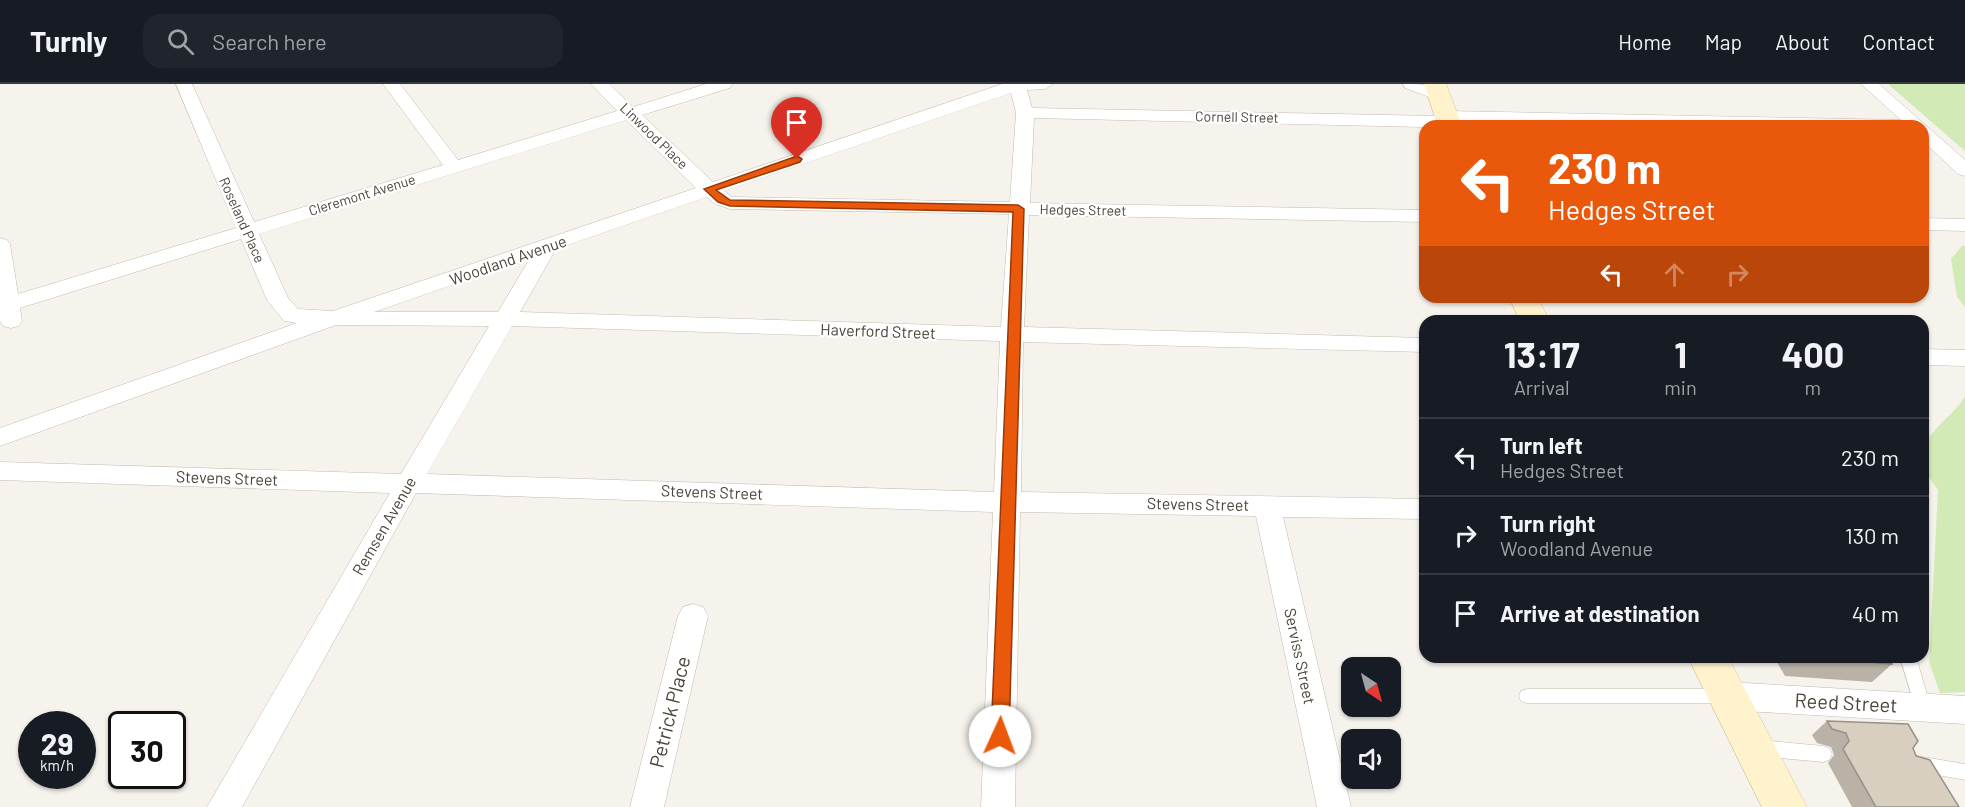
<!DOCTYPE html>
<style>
:root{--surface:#171b24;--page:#20242c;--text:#f1f3f6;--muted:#9ea1a6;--line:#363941}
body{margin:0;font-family:Barlow,sans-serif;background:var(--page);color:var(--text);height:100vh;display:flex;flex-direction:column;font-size:22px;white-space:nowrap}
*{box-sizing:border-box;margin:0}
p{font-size:20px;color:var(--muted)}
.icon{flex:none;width:33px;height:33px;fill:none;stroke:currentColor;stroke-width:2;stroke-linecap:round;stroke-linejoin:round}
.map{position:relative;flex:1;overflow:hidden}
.side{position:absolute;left:1419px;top:231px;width:510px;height:348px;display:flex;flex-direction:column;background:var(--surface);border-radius:18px;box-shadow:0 2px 4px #0004}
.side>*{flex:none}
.top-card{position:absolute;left:1419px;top:36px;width:510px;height:183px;border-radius:18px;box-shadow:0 2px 4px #0004;background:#ea580c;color:#fff;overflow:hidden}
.needle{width:39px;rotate:144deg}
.tools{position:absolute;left:1341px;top:573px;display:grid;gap:12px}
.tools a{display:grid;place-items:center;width:60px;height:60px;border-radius:12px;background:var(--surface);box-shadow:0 2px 4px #0004;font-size:30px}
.speed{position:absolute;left:18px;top:627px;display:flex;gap:12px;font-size:30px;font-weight:700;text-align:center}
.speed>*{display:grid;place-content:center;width:78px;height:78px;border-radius:50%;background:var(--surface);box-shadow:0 2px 4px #0004;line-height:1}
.speed small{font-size:15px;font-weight:400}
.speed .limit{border:3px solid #111;border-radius:9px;background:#fff;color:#111}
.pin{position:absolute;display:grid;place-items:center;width:51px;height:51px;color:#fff;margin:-62px -26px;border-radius:50% 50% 50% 0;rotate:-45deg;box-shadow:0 0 6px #0007}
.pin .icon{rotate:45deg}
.me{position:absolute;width:66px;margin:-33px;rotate:2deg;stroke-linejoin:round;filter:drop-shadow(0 0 4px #0008)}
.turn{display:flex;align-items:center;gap:21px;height:126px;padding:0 30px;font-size:27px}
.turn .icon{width:78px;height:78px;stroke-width:2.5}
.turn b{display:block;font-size:42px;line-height:51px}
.lanes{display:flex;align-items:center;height:57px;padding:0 30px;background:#0003;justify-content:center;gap:30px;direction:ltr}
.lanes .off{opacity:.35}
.eta{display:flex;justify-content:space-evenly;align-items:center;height:102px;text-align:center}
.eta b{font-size:36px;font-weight:700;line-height:42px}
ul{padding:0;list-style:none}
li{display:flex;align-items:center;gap:18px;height:78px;padding:0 30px;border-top:2px solid var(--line)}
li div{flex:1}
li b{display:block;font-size:22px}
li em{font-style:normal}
header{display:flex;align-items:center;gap:36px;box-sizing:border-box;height:84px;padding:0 30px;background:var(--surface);border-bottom:2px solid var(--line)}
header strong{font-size:28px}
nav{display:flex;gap:33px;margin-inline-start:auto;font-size:21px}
.search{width:420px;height:54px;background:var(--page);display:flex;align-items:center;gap:15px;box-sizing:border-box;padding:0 21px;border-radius:18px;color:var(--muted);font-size:22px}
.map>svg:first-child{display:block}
</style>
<header>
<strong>Turnly</strong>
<div class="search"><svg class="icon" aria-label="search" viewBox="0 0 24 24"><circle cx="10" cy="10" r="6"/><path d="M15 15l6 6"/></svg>Search here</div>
<nav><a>Home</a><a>Map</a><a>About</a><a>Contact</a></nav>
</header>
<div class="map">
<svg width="1965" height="723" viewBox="0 0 1965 723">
<rect width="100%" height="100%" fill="#f6f3ec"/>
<!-- green -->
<path fill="#d2eab5" d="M1888,0H1965V67Z
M1962,162H1965V223L1957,213L1951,175Z
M1965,312V608L1940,609L1929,578L1938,406C1934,399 1925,390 1923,382C1915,352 1954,334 1965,312Z"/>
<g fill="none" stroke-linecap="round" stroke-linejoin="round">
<defs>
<path id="service" d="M1900,573H1916L1931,624L1929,629L1923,631L1917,629Z
M1527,605H1726L1732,607L1734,612L1732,617L1726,619H1527L1521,617L1519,612L1521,607Z
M1759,656L1823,662L1829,664L1832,670L1829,676L1823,678L1759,672L1753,670L1750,664L1753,658Z
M1917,672L1965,680V696L1911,686L1908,680L1911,674Z"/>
<path id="minor" d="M176,0H192L254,138L443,81L383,0H400L458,76L617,27L591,0H609L633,23L706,0H732L730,4L642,31L713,98L1002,0H1053L1045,5L1027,6L1032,24L1437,32L1440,28L1446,27L1901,36L1861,0H1879L1965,76V92L1958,90L1923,57V42H1667L1458,38L1454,42L1425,43L1034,34L1030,119L1425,126V138L1029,131L1024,243L1425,254V268L1023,258L1021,408L1425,415V435L1283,433L1351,723H1317L1256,432L1020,428L1015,723H981L993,428L416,409L242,723H207L390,409L0,396V378L401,390L489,242L336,241L0,362V344L297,239L284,237L267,216L241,155L20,224L22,237L19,242L11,244L3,242L0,237V154L7,156L10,160L18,210L236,144ZM1011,9L1016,29L1010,118L732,113L724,107ZM626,36L696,104L333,227L298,225L288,214L259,150ZM707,113L715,120L730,125L1009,130L1001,243L520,228L556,165ZM530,174L498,228H374ZM512,242L1000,257L994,408L427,390Z
M1403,0C1417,0 1436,0 1447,10L1444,14H1432L1405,4Z
M1923,134L1965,135V147L1923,146Z
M1923,265L1965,266V282L1923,281Z
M693,520L703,523L708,532L664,723H630L678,532L683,523Z
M1728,598L1965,612V640L1728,626L1717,622L1712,612L1717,602Z"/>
<path id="secondary" d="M1424,0H1446L1462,42H1438Z
M1509,213H1537L1550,237H1520Z
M1688,573H1728L1807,723H1762Z"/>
</defs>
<!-- service casing -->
<use href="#service" stroke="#c2bbae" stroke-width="1"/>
<!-- minor casing -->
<use href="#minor" stroke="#c2bbae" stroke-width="1"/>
<!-- secondary casing -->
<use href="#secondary" stroke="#d6c79b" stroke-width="1"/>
<!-- service -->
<use href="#service" fill="#fff" fill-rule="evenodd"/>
<!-- minor -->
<use href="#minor" fill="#fff" fill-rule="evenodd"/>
<!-- secondary -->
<use href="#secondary" fill="#fff3cd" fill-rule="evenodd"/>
</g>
<!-- wall -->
<path fill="#bab2a6" d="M1774,573H1888L1892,580L1872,598L1785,592Z
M1827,637L1913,664L1916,672L1959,723H1852L1828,679L1834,671L1831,663L1817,659L1812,651Z"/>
<!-- building -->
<path fill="#d8cfc1" stroke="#979187" stroke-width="1.5" d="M1803,573H1888L1892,580Z
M1827,637L1908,640L1918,657L1913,664L1916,672L1930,676L1959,723H1876L1843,665L1849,657L1846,649L1832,645Z"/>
<!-- route -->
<path fill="#ea580c" stroke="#983908" stroke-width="1.5" d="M797,72L802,75L800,78L716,106L730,116L1018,121L1024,125L1009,652L1006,658L1000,660L994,658L991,652L1013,128L730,122L718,118L704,105Z"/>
<g text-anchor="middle" stroke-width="4.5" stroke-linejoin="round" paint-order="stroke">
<!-- far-street labels -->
<g font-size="14" fill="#4b4439" stroke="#fff">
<text transform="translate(1237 33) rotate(1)" y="5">Cornell Street</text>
<text transform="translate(654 52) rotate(44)" y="5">Linwood Place</text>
<text transform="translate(362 111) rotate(-17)" y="5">Cleremont Avenue</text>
<text transform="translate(1083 126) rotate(1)" y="5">Hedges Street</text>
<text transform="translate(242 136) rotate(66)" y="5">Roseland Place</text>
</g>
<!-- street labels -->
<g font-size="16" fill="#4b4439" stroke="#fff">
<text transform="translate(508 176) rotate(-19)" y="6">Woodland Avenue</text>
<text transform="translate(878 247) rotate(2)" y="6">Haverford Street</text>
<text transform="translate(227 394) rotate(2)" y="6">Stevens Street</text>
<text transform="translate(712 408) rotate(2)" y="6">Stevens Street</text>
<text transform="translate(1198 420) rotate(1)" y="6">Stevens Street</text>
<text transform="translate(384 442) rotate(-60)" y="6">Remsen Avenue</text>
<text transform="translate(1300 572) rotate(78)" y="6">Serviss Street</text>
</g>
<!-- near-street labels -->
<g font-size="20" fill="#4b4439" stroke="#fff">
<text transform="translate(1846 619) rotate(3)" y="7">Reed Street</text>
<text transform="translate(670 628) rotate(-76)" y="7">Petrick Place</text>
</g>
</g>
</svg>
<div class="tools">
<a><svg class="needle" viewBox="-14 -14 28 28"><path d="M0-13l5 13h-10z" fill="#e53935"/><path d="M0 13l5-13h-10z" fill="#9ea1a6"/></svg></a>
<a><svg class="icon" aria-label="sound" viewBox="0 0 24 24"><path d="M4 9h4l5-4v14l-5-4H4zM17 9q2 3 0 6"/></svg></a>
</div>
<div class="speed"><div>29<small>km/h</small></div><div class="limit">30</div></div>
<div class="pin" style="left:797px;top:75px;background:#d93025"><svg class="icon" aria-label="arrive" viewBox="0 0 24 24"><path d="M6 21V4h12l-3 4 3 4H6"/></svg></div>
<svg class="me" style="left:1000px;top:652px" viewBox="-20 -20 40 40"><circle r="19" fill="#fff"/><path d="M0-13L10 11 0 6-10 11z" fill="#ea580c"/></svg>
<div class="top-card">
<div class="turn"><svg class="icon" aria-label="left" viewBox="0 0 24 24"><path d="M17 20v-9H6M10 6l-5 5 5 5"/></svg><div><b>230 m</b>Hedges Street</div></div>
<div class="lanes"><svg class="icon" aria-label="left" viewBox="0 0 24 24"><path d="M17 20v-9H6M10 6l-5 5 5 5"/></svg><svg class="icon off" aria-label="ahead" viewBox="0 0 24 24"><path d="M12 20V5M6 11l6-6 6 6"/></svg><svg class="icon off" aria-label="right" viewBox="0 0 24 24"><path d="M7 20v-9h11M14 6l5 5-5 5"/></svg></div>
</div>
<section class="side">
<div class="eta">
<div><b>13:17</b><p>Arrival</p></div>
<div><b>1</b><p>min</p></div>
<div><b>400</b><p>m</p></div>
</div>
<ul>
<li><svg class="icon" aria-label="left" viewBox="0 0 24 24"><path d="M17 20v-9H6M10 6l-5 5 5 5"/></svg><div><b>Turn left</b><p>Hedges Street</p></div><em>230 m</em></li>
<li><svg class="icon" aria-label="right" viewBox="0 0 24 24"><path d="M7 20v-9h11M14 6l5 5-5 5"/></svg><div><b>Turn right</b><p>Woodland Avenue</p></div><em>130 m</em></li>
<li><svg class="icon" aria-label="arrive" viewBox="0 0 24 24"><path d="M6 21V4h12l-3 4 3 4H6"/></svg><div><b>Arrive at destination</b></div><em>40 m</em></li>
</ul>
</section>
</div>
